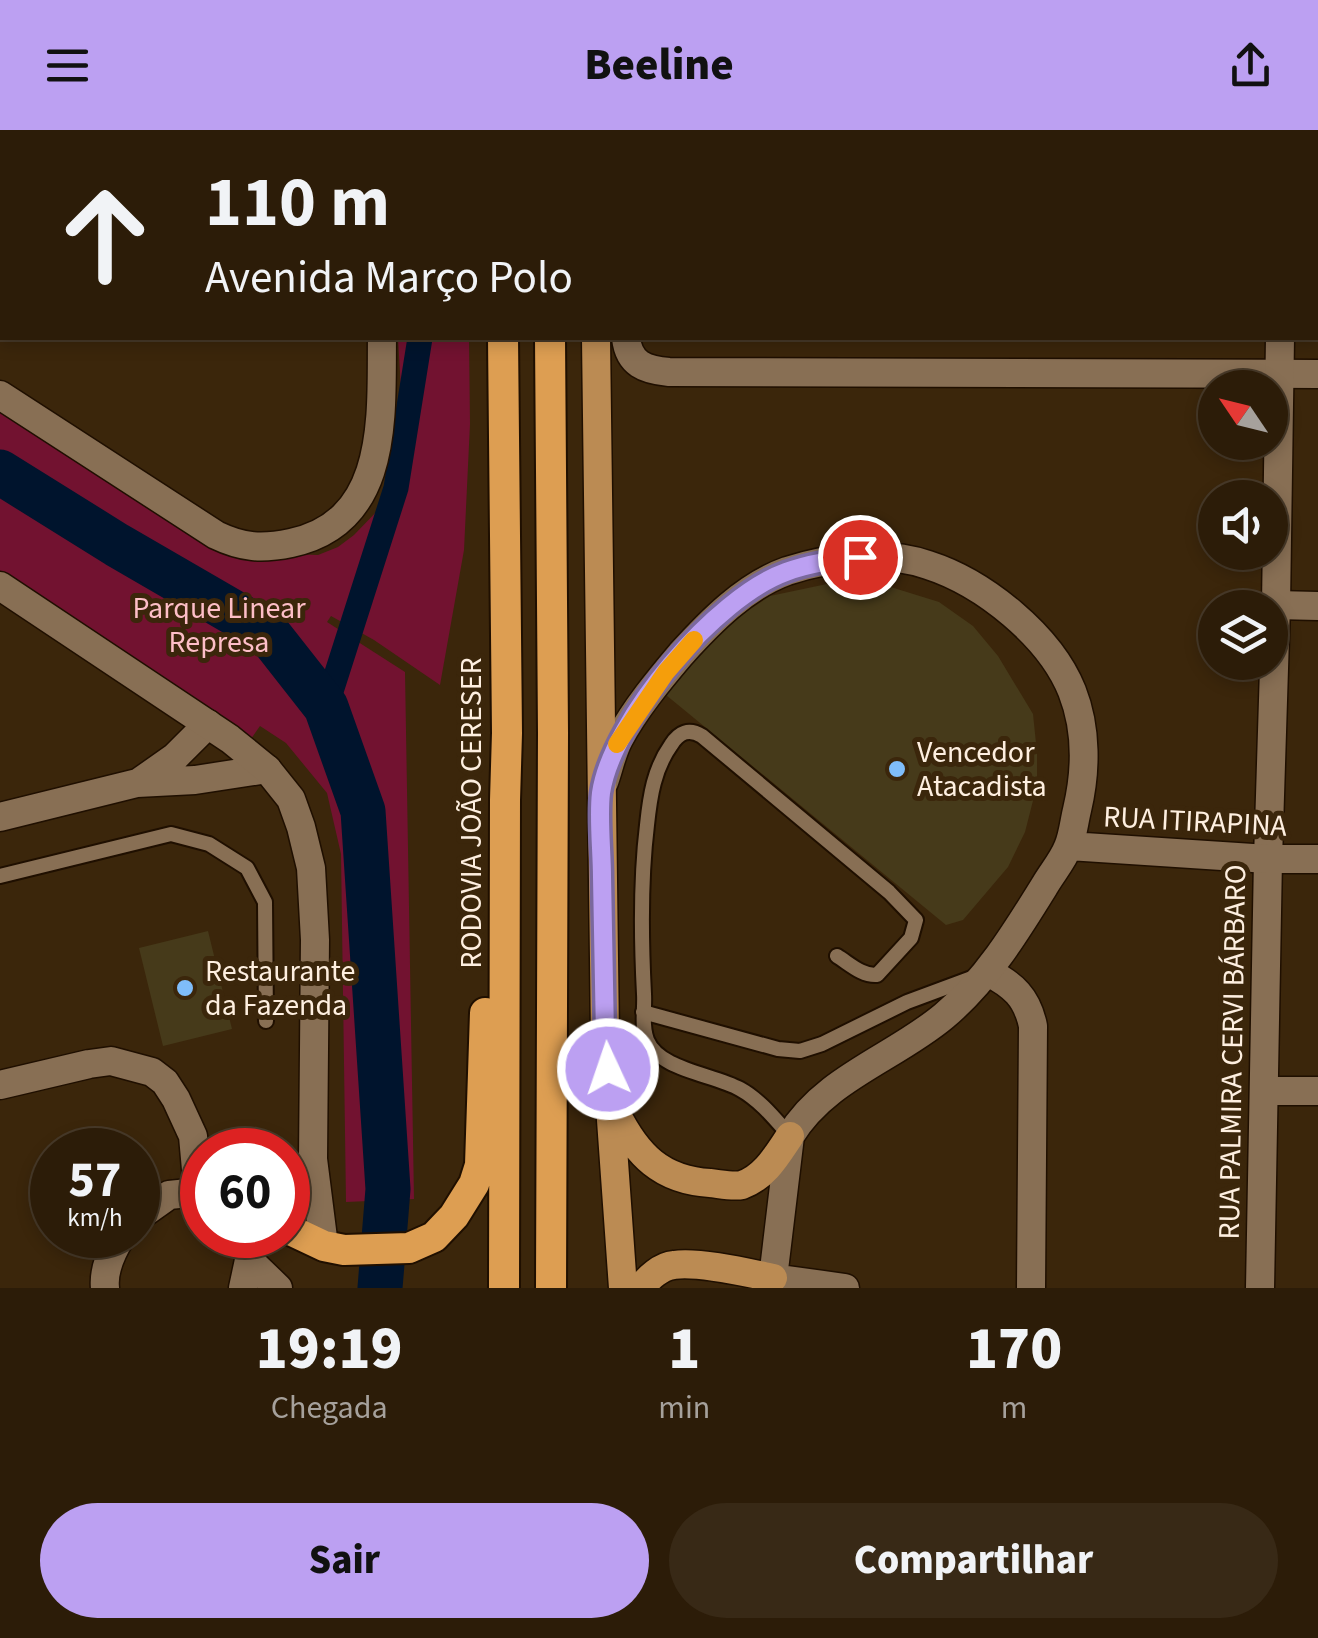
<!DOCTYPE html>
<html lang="pt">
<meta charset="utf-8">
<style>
:root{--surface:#2c1c08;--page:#382916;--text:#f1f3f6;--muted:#a6a19c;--line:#483a29;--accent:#bca0f2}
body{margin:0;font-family:"Source Sans 3",sans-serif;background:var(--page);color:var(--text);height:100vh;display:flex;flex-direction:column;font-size:38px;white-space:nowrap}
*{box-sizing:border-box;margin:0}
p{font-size:32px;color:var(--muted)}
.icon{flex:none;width:55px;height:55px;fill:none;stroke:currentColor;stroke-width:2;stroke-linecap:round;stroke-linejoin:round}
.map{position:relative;height:1158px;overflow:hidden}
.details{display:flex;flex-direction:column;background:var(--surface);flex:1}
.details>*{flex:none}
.guide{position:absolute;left:0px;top:0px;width:1320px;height:210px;box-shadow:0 5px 15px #0003,0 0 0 2px var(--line);background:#2c1c08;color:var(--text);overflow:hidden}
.needle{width:65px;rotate:305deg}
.buttons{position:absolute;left:1198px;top:240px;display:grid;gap:20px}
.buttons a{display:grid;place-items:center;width:90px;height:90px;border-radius:50%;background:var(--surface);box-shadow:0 5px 15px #0003,0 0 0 2px var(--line);font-size:50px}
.speed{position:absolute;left:30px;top:998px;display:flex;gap:20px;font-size:50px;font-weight:700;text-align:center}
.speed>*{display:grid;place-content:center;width:130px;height:130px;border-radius:50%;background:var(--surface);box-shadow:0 5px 15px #0003,0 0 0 2px var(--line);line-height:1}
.speed small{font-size:25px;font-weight:400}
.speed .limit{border:15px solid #d22;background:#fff;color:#111}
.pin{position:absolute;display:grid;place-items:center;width:85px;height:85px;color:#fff;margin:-42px;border:5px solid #fff;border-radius:50%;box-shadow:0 2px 10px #0007}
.me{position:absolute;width:110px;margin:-55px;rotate:357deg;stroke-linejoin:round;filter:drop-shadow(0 0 8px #0008)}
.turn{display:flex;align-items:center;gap:35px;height:210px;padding:0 40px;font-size:45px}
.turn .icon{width:130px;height:130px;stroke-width:2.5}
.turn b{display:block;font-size:70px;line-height:85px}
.eta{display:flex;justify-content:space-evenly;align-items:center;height:170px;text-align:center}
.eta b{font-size:60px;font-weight:800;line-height:70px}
.primary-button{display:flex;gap:20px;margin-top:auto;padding:20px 40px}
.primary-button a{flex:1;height:115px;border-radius:60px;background:var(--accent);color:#111;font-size:40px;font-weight:800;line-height:115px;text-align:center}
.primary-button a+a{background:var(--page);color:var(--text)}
header{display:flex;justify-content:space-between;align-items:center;height:130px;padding:0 40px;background:var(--accent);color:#111;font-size:45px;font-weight:800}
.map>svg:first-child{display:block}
</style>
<header><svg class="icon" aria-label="menu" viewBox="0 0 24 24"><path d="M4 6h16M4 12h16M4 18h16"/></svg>Beeline<svg class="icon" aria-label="share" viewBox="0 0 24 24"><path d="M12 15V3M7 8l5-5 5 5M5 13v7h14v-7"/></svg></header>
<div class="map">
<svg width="1318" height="1158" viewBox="0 0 1318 1158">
<rect width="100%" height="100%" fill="#3b260b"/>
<!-- green -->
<path fill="#721230" d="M398,208H469L470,294L464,420L440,555L374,510L331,486L327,492L405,542L414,1069L346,1072L341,724L327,663L286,613L260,596L248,613L0,445V264L252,423L318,425L338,417L354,405L381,377L391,348L402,277Z"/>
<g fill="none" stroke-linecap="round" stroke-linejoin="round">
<!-- canal -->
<path stroke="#00142d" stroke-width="25" d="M430,2V0
M326,577L396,358L420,208"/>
<!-- river -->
<path stroke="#00142d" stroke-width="45" d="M0,342L117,415L267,502L326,577L363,681L388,1059L380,1158"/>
</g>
<!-- building -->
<path fill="#463a1a" d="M827,454H881L939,472L973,496L998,526L1033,584L1037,623V655L1025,702L1008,737L963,790L946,795L666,565L716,507L740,486L770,466Z
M208,801L232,899L163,916L139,818Z"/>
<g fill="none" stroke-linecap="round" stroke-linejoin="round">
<defs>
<path id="service" d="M0,746L171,704L209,714L247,738L265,772L266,891
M643,882L778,919L800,921L822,914L907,872L977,846
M790,1006C775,989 760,970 740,959C713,944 659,940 647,910C641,895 645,879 644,864C641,807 640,752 647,695C650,666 654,639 671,615C679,602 689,598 702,606L889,762L916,790L911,808L877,845C862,846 850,834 837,826"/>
<path id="minor" d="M41,0L45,2
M634,2V0
M626,208C629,234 645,240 669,242L1318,244
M1276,475L1318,476
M138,653L175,627L208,594
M0,687L137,653L195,650L267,639
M988,842C1013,855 1027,867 1033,896L1031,1158
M0,955L89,934L111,931L152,942L165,952L176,969L193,1006L198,1062"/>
<path id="tertiary" d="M378,0V2
M1285,2V0
M0,265L216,405C243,418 262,419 291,413C390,392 381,285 382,208
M0,456L230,609L267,639L291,669L301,697L311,738L315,810L313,1029L324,1116
M1265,961H1318
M288,1081L296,1070L313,1030
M138,1087L169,1065L198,1062L202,1064
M249,1130L278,1158
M105,1158C103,1139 112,1121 122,1105
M243,1158L249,1130L246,1105
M1260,1158L1268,729L1276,475L1280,208"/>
<path id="secondary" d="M604,652C609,638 612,622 619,609C635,579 659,550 681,524C710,492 745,456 787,441C830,427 884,420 928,435C984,453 1050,506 1072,561C1087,599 1086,642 1077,680C1074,692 1073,706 1068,717C1063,730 1052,743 1045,755C1016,802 986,851 944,886C894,928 825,948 790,1006L773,1148L845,1158
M1069,716L1268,729H1318"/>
<path id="primary" d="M599,2V0
M596,208L605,906L623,1158
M616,983C637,1025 661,1050 710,1053C720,1054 733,1057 742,1055C765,1047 777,1025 790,1006
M641,1158C648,1148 661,1136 674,1135C698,1131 749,1143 773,1148"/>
<path id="motorway" d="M501,0V2
M548,0V2
M503,208L507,603L505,670L504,1158
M550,208L553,603L551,1158
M288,1099L324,1116L344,1120L409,1118L434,1107L454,1086L474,1054L480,1035L485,883"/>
</defs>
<!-- service casing -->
<use href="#service" stroke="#1f0f00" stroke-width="18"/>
<!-- minor casing -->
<use href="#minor" stroke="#1f0f00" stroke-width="31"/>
<!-- tertiary casing -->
<use href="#tertiary" stroke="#1f0f00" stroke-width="31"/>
<!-- secondary casing -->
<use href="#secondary" stroke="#1f0f00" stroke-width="31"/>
<!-- primary casing -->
<use href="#primary" stroke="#1f0f00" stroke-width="31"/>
<!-- motorway casing -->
<use href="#motorway" stroke="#1f0f00" stroke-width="34"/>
<!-- service -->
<use href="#service" stroke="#886f54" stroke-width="14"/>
<!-- minor -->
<use href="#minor" stroke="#886f54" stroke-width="28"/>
<!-- tertiary -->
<use href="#tertiary" stroke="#886f54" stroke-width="28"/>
<!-- secondary -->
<use href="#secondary" stroke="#886f54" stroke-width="28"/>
<!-- primary -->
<use href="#primary" stroke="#bb8b53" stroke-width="28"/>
<!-- motorway -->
<use href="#motorway" stroke="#dd9e52" stroke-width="30"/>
</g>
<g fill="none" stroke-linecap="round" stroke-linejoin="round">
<defs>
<path id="route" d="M608,939L605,906C604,853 603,800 602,747C602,722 598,687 601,663C612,589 716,467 786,442C810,433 835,430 860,427"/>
</defs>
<!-- route casing -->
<use href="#route" stroke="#7a689d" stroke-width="25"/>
<!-- route -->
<use href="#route" stroke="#bca0f2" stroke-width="18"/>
<!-- slow -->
<path stroke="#f59e0b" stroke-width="18" d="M617,614L666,542L694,510"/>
</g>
<!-- markers -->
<g fill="#7fbdfa" stroke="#3b260b" stroke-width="4">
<circle cx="897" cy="639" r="10"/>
<circle cx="185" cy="858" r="10"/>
</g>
<g text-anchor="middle" stroke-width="10" stroke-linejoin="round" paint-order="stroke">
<!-- park labels -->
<g font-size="30" fill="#fdbec7" stroke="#3b260b">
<text x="219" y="488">Parque Linear<tspan x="219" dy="34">Represa</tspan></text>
</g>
<!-- poi labels -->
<g font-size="30" fill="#feefe0" stroke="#3b260b" text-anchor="start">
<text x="917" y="632">Vencedor<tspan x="917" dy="34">Atacadista</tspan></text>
<text x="205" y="851">Restaurante<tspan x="205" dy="34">da Fazenda</tspan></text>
</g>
<!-- street labels -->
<g font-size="30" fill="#feefe0" stroke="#3b260b">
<text transform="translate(471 683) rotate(-90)" y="10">RODOVIA JOÃO CERESER</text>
<text transform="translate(1195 691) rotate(3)" y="10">RUA ITIRAPINA</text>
<text transform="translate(1232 922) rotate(-89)" y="10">RUA PALMIRA CERVI BÁRBARO</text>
</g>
</g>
</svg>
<div class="buttons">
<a><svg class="needle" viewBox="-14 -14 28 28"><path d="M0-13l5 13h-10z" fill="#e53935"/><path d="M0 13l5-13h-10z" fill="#a6a19c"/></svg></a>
<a><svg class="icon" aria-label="sound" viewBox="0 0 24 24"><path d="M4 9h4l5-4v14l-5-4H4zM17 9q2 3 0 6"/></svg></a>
<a><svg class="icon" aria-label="layers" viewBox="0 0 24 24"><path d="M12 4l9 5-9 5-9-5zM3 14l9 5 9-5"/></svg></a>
</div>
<div class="speed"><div>57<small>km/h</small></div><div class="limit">60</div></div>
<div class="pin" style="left:860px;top:427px;background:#d93025"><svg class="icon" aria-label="arrive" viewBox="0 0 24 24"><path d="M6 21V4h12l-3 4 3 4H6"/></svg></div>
<svg class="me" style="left:608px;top:939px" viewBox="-20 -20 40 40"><circle r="17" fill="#bca0f2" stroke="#fff" stroke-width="3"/><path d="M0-11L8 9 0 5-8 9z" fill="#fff"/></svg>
<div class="guide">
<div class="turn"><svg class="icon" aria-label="ahead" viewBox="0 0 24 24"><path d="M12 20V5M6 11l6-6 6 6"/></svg><div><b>110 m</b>Avenida Março Polo</div></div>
</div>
</div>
<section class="details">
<div class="eta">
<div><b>19:19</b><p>Chegada</p></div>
<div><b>1</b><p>min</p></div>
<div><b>170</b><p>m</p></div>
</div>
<div class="primary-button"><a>Sair</a><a>Compartilhar</a></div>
</section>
